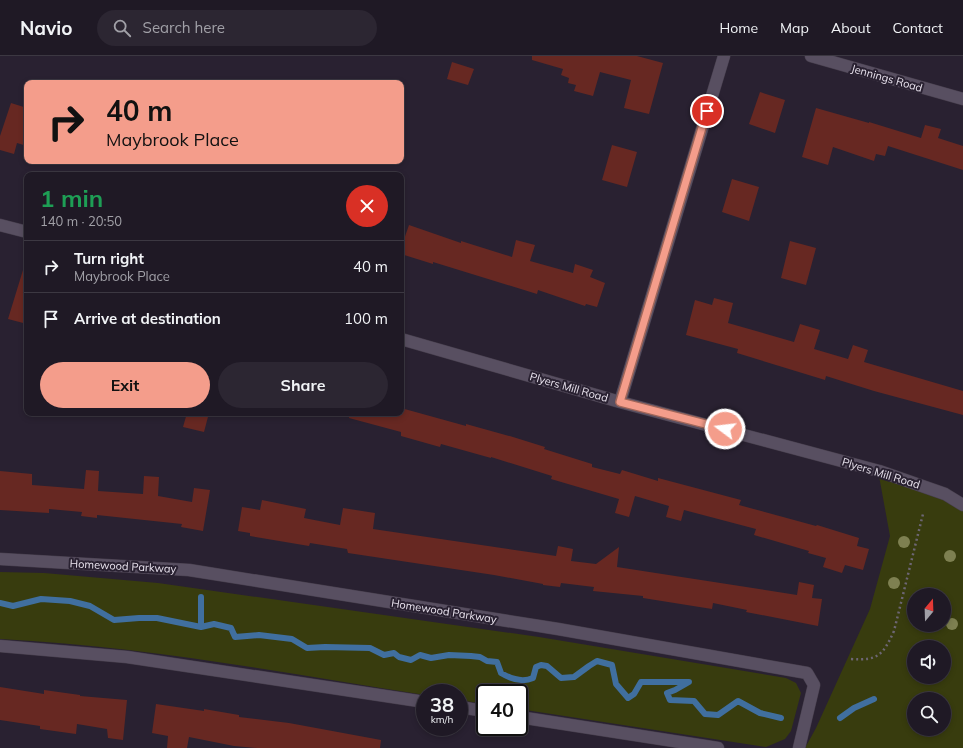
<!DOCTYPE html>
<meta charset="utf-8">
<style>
:root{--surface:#1f1925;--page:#2c2632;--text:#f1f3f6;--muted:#a1a0a7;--line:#3c3842;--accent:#f49d8b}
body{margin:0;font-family:Mulish,sans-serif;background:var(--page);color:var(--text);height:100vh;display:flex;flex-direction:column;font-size:15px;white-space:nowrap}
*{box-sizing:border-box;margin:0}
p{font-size:13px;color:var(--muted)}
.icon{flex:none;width:22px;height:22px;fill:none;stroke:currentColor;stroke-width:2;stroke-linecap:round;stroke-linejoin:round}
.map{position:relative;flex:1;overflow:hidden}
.details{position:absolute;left:24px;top:116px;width:380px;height:244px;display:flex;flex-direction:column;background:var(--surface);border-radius:8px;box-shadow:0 2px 6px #0003,0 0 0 1px var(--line)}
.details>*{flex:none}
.top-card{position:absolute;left:24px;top:24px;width:380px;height:84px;border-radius:8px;box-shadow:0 2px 6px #0003,0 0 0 1px var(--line);background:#f49d8b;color:#111;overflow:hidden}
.needle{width:26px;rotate:19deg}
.fabs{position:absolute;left:907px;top:532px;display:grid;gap:8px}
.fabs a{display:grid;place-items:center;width:44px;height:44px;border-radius:50%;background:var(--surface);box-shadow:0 2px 6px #0003,0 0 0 1px var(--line);font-size:20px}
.speed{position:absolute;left:416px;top:628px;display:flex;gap:8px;font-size:20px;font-weight:700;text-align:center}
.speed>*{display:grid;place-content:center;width:52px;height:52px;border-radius:50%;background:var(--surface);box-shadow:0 2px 6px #0003,0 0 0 1px var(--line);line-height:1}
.speed small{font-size:10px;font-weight:400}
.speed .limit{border:2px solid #111;border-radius:6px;background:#fff;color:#111}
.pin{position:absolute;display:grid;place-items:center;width:34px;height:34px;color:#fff;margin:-17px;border:2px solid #fff;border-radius:50%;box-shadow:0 1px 4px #0007}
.me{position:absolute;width:44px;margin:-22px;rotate:285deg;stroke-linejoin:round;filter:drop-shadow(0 0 3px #0008)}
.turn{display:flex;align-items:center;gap:14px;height:84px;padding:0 16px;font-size:18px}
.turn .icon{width:52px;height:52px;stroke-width:2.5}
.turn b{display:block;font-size:28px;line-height:34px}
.round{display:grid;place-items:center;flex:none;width:42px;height:42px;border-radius:21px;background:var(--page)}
.summary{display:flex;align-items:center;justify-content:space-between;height:68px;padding:0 16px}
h1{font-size:24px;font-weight:700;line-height:30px;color:#1e9e55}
.primary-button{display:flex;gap:8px;margin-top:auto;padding:8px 16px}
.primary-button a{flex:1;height:46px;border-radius:24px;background:var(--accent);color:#111;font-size:16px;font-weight:700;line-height:46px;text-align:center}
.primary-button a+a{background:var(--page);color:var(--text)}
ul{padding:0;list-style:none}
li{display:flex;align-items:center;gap:12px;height:52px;padding:0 16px;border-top:1px solid var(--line)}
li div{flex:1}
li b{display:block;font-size:15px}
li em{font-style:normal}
header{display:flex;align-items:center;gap:24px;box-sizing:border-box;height:56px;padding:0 20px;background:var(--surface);border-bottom:1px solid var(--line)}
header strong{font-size:19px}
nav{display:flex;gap:22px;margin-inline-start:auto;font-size:14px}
.search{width:280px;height:36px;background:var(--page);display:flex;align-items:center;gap:10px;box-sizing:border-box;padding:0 14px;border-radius:22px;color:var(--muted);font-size:15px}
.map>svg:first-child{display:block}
</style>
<header>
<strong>Navio</strong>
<div class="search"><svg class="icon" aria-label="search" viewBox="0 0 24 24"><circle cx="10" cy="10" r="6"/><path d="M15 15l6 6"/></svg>Search here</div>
<nav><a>Home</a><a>Map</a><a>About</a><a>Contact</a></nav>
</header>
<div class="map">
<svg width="963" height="692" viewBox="0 0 963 692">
<rect width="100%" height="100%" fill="#292131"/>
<!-- green -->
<path fill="#383c0e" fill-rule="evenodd" d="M879,420L963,444V692H805L816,672L870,553L890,480ZM914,539H944V569H914ZM914,591H944V621H914ZM914,643H944V673H914Z
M0,516L44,517L158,527L539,581L786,622L796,627L801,637L791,675L785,683L766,691L519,653V637H485V648L459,644V637H425V639C284,617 143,590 0,583Z"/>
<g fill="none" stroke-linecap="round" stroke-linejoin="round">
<!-- stream -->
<path stroke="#406f9f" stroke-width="6" d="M0,547L13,550L41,543L70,545L90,550L114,564L139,562H157L201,571L214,568L231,572L235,581L259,579L292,583L307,592L325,591L370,592L384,599L394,597L399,601L411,604L420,599L431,602L449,599L471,600L480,601L487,605L497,606L501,617C511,623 522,627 533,622L536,611L541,609L547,610L561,622L574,621L589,610L597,605L612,609L616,628L628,642L634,638L641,626H689L675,634L667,637L670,644L694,645L705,658L718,659L738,645L760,657L781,662
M201,571V541
M840,662L854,652L874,643"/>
</g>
<!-- building -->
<path fill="#672822" d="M532,0H637L663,7L649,58L624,52L631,24L600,16L593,40L574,35L576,29L568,27L569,22L561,19L563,13L532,4Z
M452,6L474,13L468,29L447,23Z
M760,36L785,44L775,77L749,68Z
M11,47L27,52V90L17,87L14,98L0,94V80Z
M816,52L869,67V66L921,82L925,69L941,73L938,82L963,90V114L888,90L885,100L876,98L874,105L833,91L828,109L802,101Z
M612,89L637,96L627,131L602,124Z
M732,123L759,131L749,165L722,156Z
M409,169L461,187V185L512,201L516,184L535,189L530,205L573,217L575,208L593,214L590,221L605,227L597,251L586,248L585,250L538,234L537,238L433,206V208L401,198V192Z
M790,185L816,192L806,229L781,222Z
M23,214L27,215V268L8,263Z
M714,242L733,247L728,267L794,286L800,268L820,274L814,293L848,303L853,289L868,294L864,306L963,335V359L874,335L826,320L825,324L737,297L738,293L686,279L695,244L712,249Z
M401,352L466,370V368L513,381L545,391L544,393L592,408V411L620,418L622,414L658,425V422L741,444L739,449L816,470L817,469L859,482L857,490L869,493L863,514L845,509L842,517L823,511L826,502L808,497L809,495L754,479L756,473L684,454L681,465L666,461L669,450L635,440L629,461L615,457L619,443L551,423L552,420L491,401V402L441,388L440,391L401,380V376L349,362L350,357H401Z
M187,357H209L204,376L183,371Z
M86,414L99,415L98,435L143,438L144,420L159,421L158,440L192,446L194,432L210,434L203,475L181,471L182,468L97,459V462L81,460L82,456L49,453V457L0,454V415L32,418V429L84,433Z
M262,444L306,453L304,462L340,469L343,452L375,457L373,473L556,500L558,490L573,493L571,505L596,508L619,491L617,511L797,539L799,526L814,529L812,542L822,543L818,570L746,556L747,554L713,547L712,553L643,542V540L593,535L594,531L561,527L560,531L543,529V528L494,519L348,497L347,493L310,487L309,490L250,480V477L238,475L242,451L260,454Z
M0,631L44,638V634L80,639V640L127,644L123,684L108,682L107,673L77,668L76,678L40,673V670L0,664Z
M156,648L204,655V653L239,659V661L289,667L381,684L380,692H257L234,690L189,681L187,692H167L168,680L152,677Z"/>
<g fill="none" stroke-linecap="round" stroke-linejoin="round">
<defs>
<path id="minor" d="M811,0L963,43
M0,169L27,176
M401,283L620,346L879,415L945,438L963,449
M620,346L724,0
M0,503L189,514L558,573L807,617L814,629L799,692
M0,590L127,601L425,646
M459,651L485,655
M519,661L718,692"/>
</defs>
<!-- minor casing -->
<use href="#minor" stroke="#463e4c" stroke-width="13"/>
<!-- path -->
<path stroke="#6d6674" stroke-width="2.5" stroke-dasharray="2 3" stroke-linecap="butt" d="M851,603C878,605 883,599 894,575L923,458"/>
<!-- minor -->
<use href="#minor" stroke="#584f61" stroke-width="12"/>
</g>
<!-- trees -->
<g fill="#7e8051">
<circle cx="904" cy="486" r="6"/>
<circle cx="950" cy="500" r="6"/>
<circle cx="894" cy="527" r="6"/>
<circle cx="952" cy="568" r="6"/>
</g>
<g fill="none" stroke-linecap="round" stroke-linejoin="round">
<defs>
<path id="route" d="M707,55L620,346L725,373"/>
</defs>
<!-- route casing -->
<use href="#route" stroke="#9f665a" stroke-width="10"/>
<!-- route -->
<use href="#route" stroke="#f49d8b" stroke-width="7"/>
</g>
<g text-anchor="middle" stroke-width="4" stroke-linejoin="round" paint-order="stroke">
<!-- street labels -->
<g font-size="11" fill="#eae4ef" stroke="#292131">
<text transform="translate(887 22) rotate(16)" y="4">Jennings Road</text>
<text transform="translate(569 331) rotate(16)" y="4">Plyers Mill Road</text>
<text transform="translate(881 417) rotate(17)" y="4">Plyers Mill Road</text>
<text transform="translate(123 510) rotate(3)" y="4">Homewood Parkway</text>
<text transform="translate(444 555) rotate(9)" y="4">Homewood Parkway</text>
</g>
</g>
</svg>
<div class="fabs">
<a><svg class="needle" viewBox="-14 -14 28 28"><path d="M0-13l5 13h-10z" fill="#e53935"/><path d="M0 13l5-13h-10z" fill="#a1a0a7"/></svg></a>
<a><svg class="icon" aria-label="sound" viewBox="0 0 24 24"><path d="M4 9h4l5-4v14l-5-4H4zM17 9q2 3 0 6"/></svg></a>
<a><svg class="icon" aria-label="search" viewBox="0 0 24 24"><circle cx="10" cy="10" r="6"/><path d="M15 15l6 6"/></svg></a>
</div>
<div class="speed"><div>38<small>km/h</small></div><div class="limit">40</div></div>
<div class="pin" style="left:707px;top:55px;background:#d93025"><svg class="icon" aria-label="arrive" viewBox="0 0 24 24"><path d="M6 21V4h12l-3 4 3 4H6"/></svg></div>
<svg class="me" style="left:725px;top:373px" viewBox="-20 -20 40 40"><circle r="17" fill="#f49d8b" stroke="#fff" stroke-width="3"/><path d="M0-11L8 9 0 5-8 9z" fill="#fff"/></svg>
<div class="top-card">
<div class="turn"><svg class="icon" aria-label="right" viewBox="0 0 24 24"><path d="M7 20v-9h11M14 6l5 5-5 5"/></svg><div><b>40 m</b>Maybrook Place</div></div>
</div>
<section class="details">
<div class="summary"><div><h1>1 min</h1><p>140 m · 20:50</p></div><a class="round" style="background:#d93025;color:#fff"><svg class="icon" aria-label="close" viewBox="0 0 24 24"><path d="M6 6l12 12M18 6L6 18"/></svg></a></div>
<ul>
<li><svg class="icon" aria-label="right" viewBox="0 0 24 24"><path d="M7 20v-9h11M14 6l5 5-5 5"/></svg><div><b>Turn right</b><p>Maybrook Place</p></div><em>40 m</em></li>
<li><svg class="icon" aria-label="arrive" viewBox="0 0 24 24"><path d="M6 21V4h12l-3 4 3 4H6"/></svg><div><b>Arrive at destination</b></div><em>100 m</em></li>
</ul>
<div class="primary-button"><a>Exit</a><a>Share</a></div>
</section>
</div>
